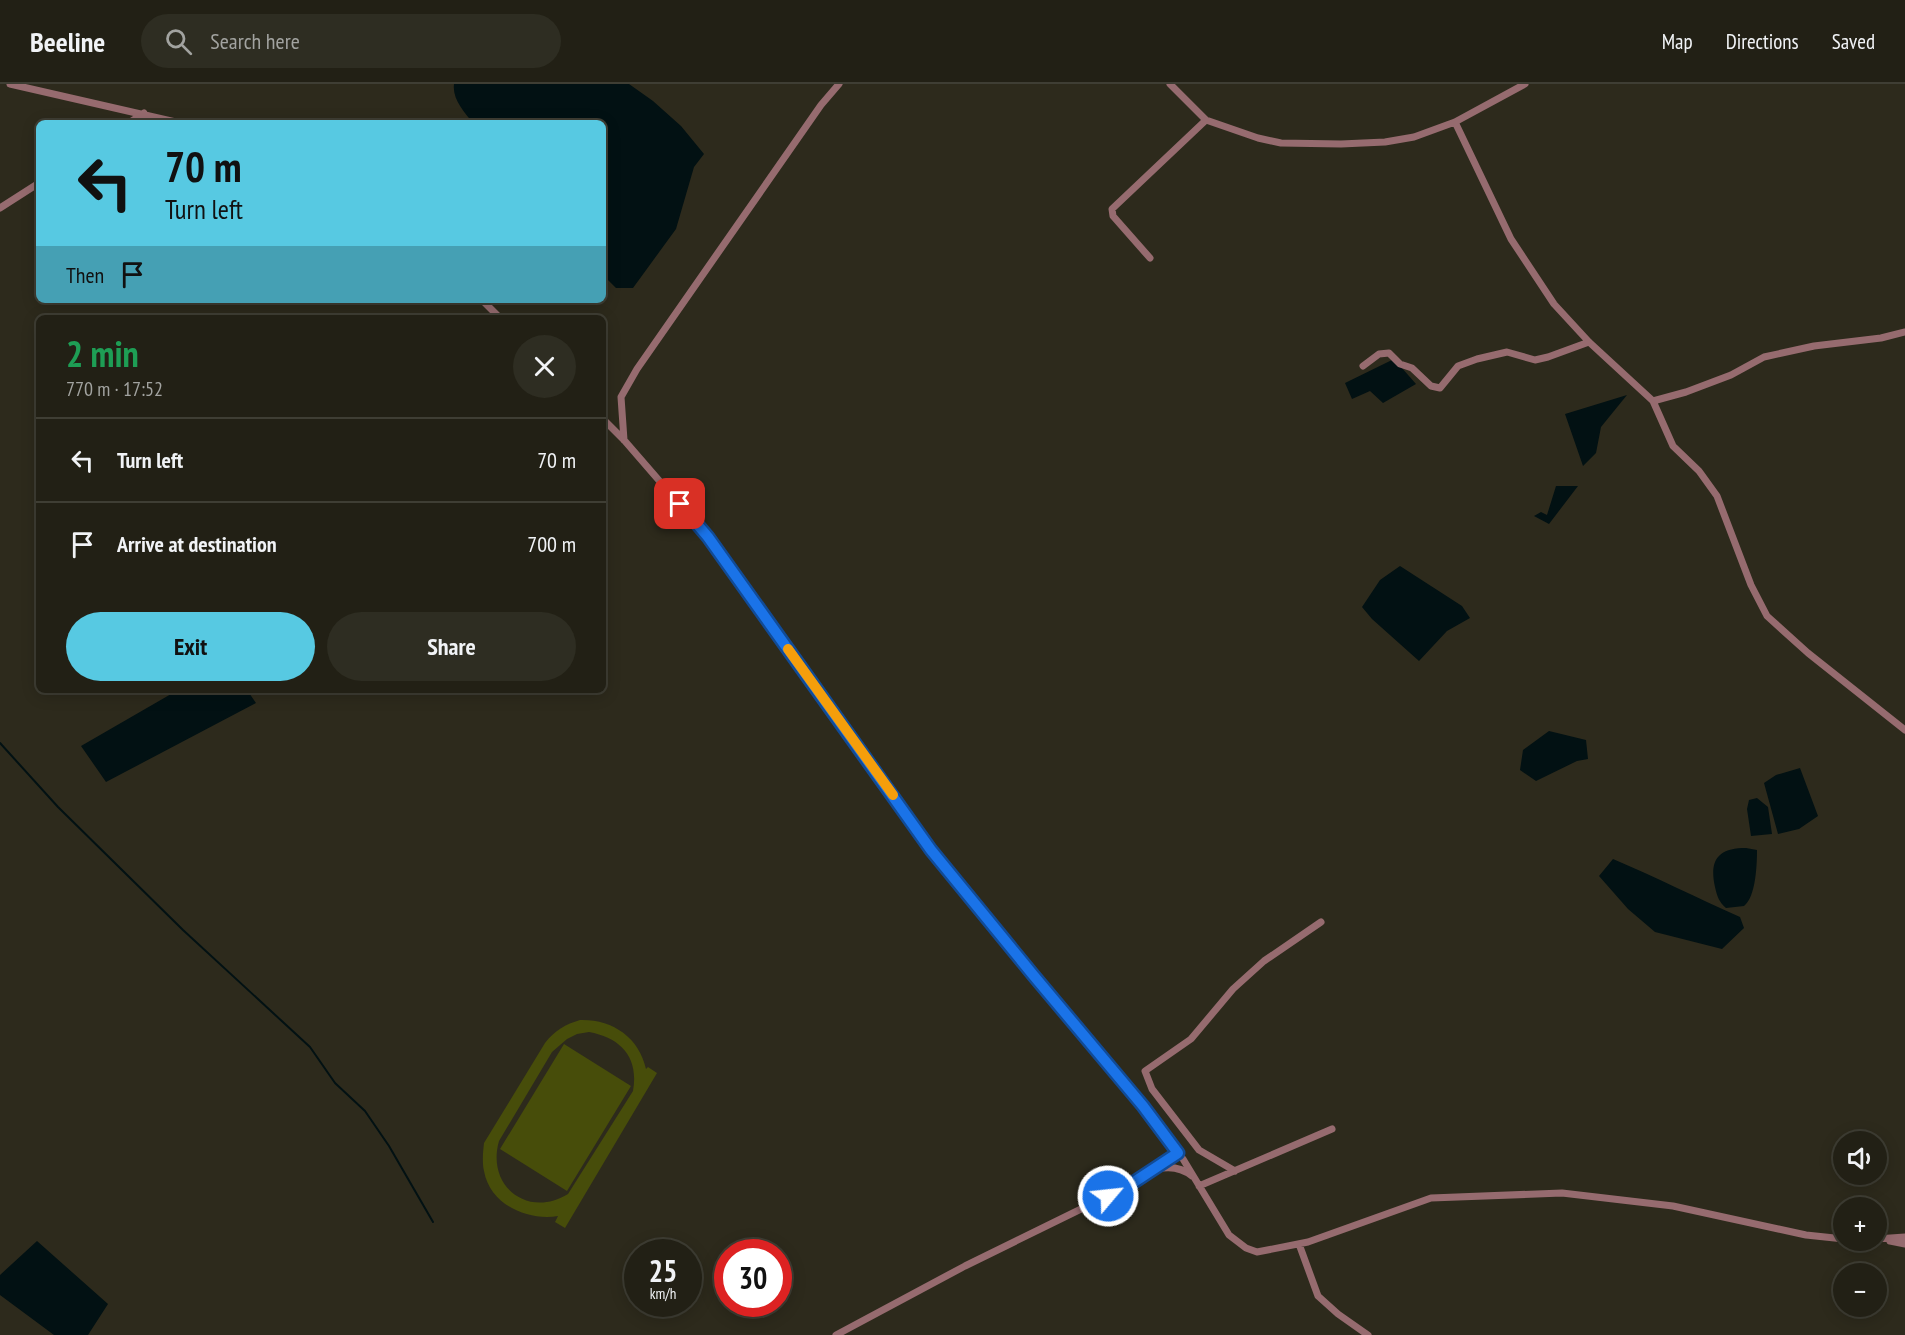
<!DOCTYPE html>
<meta charset="utf-8">
<style>
:root{--surface:#222015;--page:#2e2d22;--text:#f1f3f6;--muted:#a2a3a0;--line:#3f3e34;--accent:#57c9e2}
body{margin:0;font-family:"PT Sans Narrow",sans-serif;background:var(--page);color:var(--text);height:100vh;display:flex;flex-direction:column;font-size:22px;white-space:nowrap}
*{box-sizing:border-box;margin:0}
p{font-size:20px;color:var(--muted)}
.icon{flex:none;width:33px;height:33px;fill:none;stroke:currentColor;stroke-width:2;stroke-linecap:round;stroke-linejoin:round}
.map{position:relative;flex:1;overflow:hidden}
.panel{position:absolute;left:36px;top:231px;width:570px;height:378px;display:flex;flex-direction:column;background:var(--surface);border-radius:9px;box-shadow:0 3px 15px #0003,0 0 0 2px var(--line)}
.panel>*{flex:none}
.guide{position:absolute;left:36px;top:36px;width:570px;height:183px;border-radius:9px;box-shadow:0 3px 15px #0003,0 0 0 2px var(--line);background:#57c9e2;color:#111;overflow:hidden}
.buttons{position:absolute;left:1833px;top:1047px;display:grid;gap:12px}
.buttons a{display:grid;place-items:center;width:54px;height:54px;border-radius:50%;background:var(--surface);box-shadow:0 3px 15px #0003,0 0 0 2px var(--line);font-size:30px}
.speed{position:absolute;left:624px;top:1155px;display:flex;gap:12px;font-size:30px;font-weight:700;text-align:center}
.speed>*{display:grid;place-content:center;width:78px;height:78px;border-radius:50%;background:var(--surface);box-shadow:0 3px 15px #0003,0 0 0 2px var(--line);line-height:1}
.speed small{font-size:15px;font-weight:400}
.speed .limit{border:9px solid #d22;background:#fff;color:#111}
.pin{position:absolute;display:grid;place-items:center;width:51px;height:51px;color:#fff;margin:-26px;border-radius:12px;box-shadow:0 3px 9px #0006}
.me{position:absolute;width:66px;margin:-33px;rotate:62deg;stroke-linejoin:round;filter:drop-shadow(0 0 4px #0008)}
.turn{display:flex;align-items:center;gap:21px;height:126px;padding:0 30px;font-size:27px}
.turn .icon{width:78px;height:78px;stroke-width:2.5}
.turn b{display:block;font-size:42px;line-height:51px}
.then{display:flex;align-items:center;height:57px;padding:0 30px;background:#0003;gap:12px;font-size:22px}
.round{display:grid;place-items:center;flex:none;width:63px;height:63px;border-radius:32px;background:var(--page)}
.overview{display:flex;align-items:center;justify-content:space-between;height:102px;padding:0 30px}
h1{font-size:36px;font-weight:700;line-height:45px;color:#1e9e55}
.action{display:flex;gap:12px;margin-top:auto;padding:12px 30px}
.action a{flex:1;height:69px;border-radius:36px;background:var(--accent);color:#111;font-size:24px;font-weight:700;line-height:69px;text-align:center}
.action a+a{background:var(--page);color:var(--text)}
ul{padding:0;list-style:none}
li{display:flex;align-items:center;gap:18px;height:84px;padding:0 30px;border-top:2px solid var(--line)}
li div{flex:1}
li b{display:block;font-size:22px}
li em{font-style:normal}
header{display:flex;align-items:center;gap:36px;box-sizing:border-box;height:84px;padding:0 30px;background:var(--surface);border-bottom:2px solid var(--line)}
header strong{font-size:28px}
nav{display:flex;gap:33px;margin-inline-start:auto;font-size:21px}
.search{width:420px;height:54px;background:var(--page);display:flex;align-items:center;gap:15px;box-sizing:border-box;padding:0 21px;border-radius:33px;color:var(--muted);font-size:22px}
.map>svg:first-child{display:block}
</style>
<header>
<strong>Beeline</strong>
<div class="search"><svg class="icon" aria-label="search" viewBox="0 0 24 24"><circle cx="10" cy="10" r="6"/><path d="M15 15l6 6"/></svg>Search here</div>
<nav><a>Map</a><a>Directions</a><a>Saved</a></nav>
</header>
<div class="map">
<svg width="1905" height="1251" viewBox="0 0 1905 1251">
<rect width="100%" height="100%" fill="#2d2a1c"/>
<!-- green -->
<path fill="#474d0a" fill-rule="evenodd" d="M580,936C612,935 639,953 646,985L648,983L657,989L565,1144L555,1138L558,1132C528,1137 490,1121 484,1087C482,1078 483,1068 484,1059L545,959C554,947 566,940 580,936ZM589,948C621,954 639,973 633,1007L568,1110C528,1135 486,1102 499,1057L552,968L567,955L577,950Z
M564,960L631,1002L567,1107L500,1065Z"/>
<!-- water -->
<path fill="#021113" d="M454,0H629L653,17L681,42L704,70L694,83L676,145L633,204H616L603,191V39H473C464,28 452,15 454,0Z
M1394,275L1416,300L1383,319L1370,307L1352,315L1345,299Z
M1627,311L1601,343L1596,369L1583,382L1565,330Z
M1556,402H1578L1549,440L1534,432L1541,428L1547,431Z
M1400,482L1462,522L1470,534L1447,547L1419,577L1372,535L1362,523L1380,496Z
M178,606H247L256,619L106,698L81,662Z
M1549,647L1586,656L1588,675L1577,677L1536,697L1520,686L1523,666Z
M1800,684L1818,732L1799,745L1778,750L1764,699L1776,691Z
M1757,714L1768,723L1772,750L1751,752L1747,725L1749,716Z
M1746,764L1757,766C1757,780 1756,813 1744,822L1726,824C1719,818 1717,812 1715,803C1709,776 1718,764 1746,764Z
M1613,775C1656,793 1697,814 1740,833L1744,844L1722,865L1655,848L1628,825L1599,792Z
M37,1157L108,1220L88,1251H54L0,1211V1191Z"/>
<g fill="none" stroke-linecap="round" stroke-linejoin="round">
<!-- stream -->
<path stroke="#021113" stroke-width="2" d="M0,659L58,723L183,846L310,963L335,999L365,1027L389,1062L433,1138"/>
<!-- minor -->
<path stroke="#966b6f" stroke-width="7" d="M10,0L180,39
M1170,0L1206,36L1258,54L1281,59L1341,60L1385,58L1414,53L1455,38L1525,0
M1455,38L1511,155L1554,220L1589,258L1653,317L1673,362L1699,387L1717,412L1751,501L1767,532L1808,569L1905,646
M129,39L144,29
M0,124L39,99
M1150,174L1113,132L1112,125L1206,36
M482,216L500,234
M1363,282L1379,270L1389,269L1400,280L1412,284L1431,302L1440,304L1458,282L1477,275L1507,268L1535,276L1548,273L1589,258
M1653,317L1686,308L1731,291L1764,273L1814,262L1881,254L1905,248
M603,335L624,356L708,453L931,766L1034,892L1143,1022L1183,1075L1229,1151L1246,1164L1257,1168L1308,1158L1431,1114L1562,1109L1673,1122L1806,1151L1844,1155
M624,356L621,313L637,285L821,21L839,0
M1157,1085C1170,1082 1181,1083 1192,1092
M1235,1087L1199,1066L1152,1005L1145,987L1191,955L1233,905L1264,877L1321,838
M1199,1102L1332,1045
M1876,1155L1905,1153
M1890,1157L1905,1160
M1299,1160L1318,1212L1338,1230L1368,1251
M836,1251L965,1182L1128,1102L1178,1069"/>
</g>
<g fill="none" stroke-linecap="round" stroke-linejoin="round">
<defs>
<path id="route" d="M680,420L708,453L931,766L1034,892L1143,1022L1178,1069L1128,1102L1108,1112"/>
</defs>
<!-- route casing -->
<use href="#route" stroke="#114b97" stroke-width="15"/>
<!-- route -->
<use href="#route" stroke="#1a73e8" stroke-width="10"/>
<!-- slow -->
<path stroke="#f59e0b" stroke-width="10" d="M788,565L893,711"/>
</g>
</svg>
<div class="buttons">
<a><svg class="icon" aria-label="sound" viewBox="0 0 24 24"><path d="M4 9h4l5-4v14l-5-4H4zM17 9q2 3 0 6"/></svg></a>
<a>+</a>
<a>−</a>
</div>
<div class="speed"><div>25<small>km/h</small></div><div class="limit">30</div></div>
<div class="pin" style="left:680px;top:420px;background:#d93025"><svg class="icon" aria-label="arrive" viewBox="0 0 24 24"><path d="M6 21V4h12l-3 4 3 4H6"/></svg></div>
<svg class="me" style="left:1108px;top:1112px" viewBox="-20 -20 40 40"><circle r="17" fill="#1a73e8" stroke="#fff" stroke-width="3"/><path d="M0-11L8 9 0 5-8 9z" fill="#fff"/></svg>
<div class="guide">
<div class="turn"><svg class="icon" aria-label="left" viewBox="0 0 24 24"><path d="M17 20v-9H6M10 6l-5 5 5 5"/></svg><div><b>70 m</b>Turn left</div></div>
<div class="then">Then<svg class="icon" aria-label="arrive" viewBox="0 0 24 24"><path d="M6 21V4h12l-3 4 3 4H6"/></svg></div>
</div>
<section class="panel">
<div class="overview"><div><h1>2 min</h1><p>770 m · 17:52</p></div><a class="round"><svg class="icon" aria-label="close" viewBox="0 0 24 24"><path d="M6 6l12 12M18 6L6 18"/></svg></a></div>
<ul>
<li><svg class="icon" aria-label="left" viewBox="0 0 24 24"><path d="M17 20v-9H6M10 6l-5 5 5 5"/></svg><div><b>Turn left</b></div><em>70 m</em></li>
<li><svg class="icon" aria-label="arrive" viewBox="0 0 24 24"><path d="M6 21V4h12l-3 4 3 4H6"/></svg><div><b>Arrive at destination</b></div><em>700 m</em></li>
</ul>
<div class="action"><a>Exit</a><a>Share</a></div>
</section>
</div>
